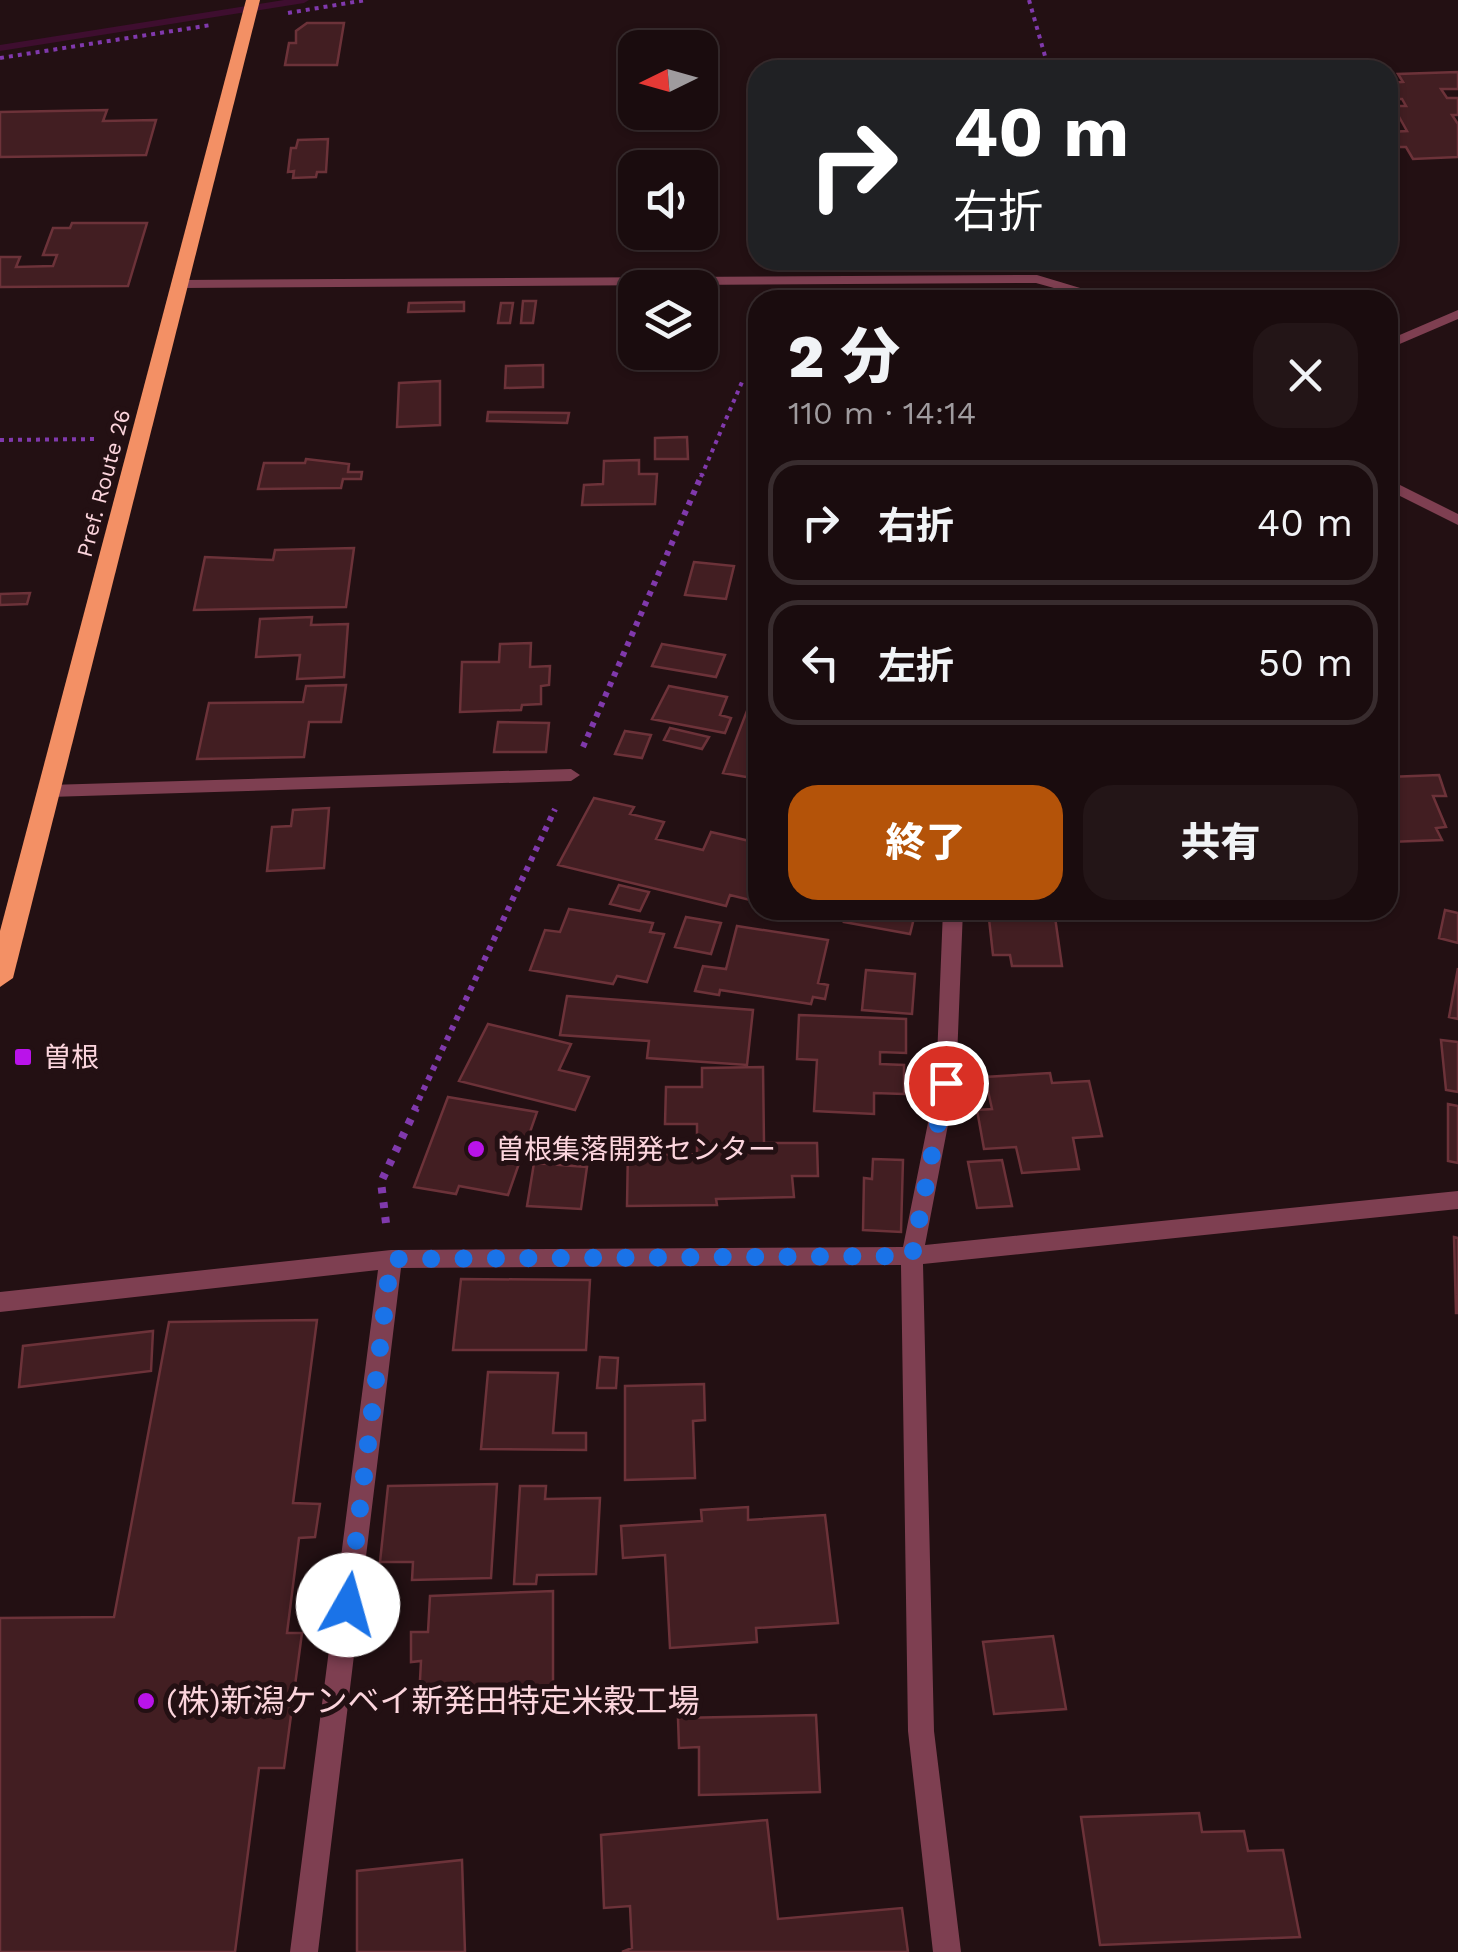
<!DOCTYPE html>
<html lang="ja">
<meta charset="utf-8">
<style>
:root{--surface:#1a0c0e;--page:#231517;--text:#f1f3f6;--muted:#9f9b9e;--line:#382c2e;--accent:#b45309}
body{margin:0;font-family:"Work Sans","Noto Sans JP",sans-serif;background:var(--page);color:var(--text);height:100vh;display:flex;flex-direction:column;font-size:38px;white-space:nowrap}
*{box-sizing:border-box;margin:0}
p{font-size:32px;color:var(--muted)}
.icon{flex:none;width:55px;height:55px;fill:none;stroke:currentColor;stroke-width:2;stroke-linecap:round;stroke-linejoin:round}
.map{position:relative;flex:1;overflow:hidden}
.drawer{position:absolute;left:748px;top:290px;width:650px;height:630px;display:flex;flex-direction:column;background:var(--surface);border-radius:30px;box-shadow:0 2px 8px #0004,0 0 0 2px var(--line)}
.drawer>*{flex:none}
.banner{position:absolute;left:748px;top:60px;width:650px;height:210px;border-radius:30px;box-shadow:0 2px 8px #0004,0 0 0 2px var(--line);background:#202124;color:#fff;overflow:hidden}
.needle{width:65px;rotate:265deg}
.tools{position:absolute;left:618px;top:30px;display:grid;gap:20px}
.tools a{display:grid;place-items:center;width:100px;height:100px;border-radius:20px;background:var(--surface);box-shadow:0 2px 8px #0004,0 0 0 2px var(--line);font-size:50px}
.pin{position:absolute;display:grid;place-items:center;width:85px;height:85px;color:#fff;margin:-42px;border:5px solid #fff;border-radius:50%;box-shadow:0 2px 10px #0007}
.me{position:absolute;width:110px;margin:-55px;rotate:7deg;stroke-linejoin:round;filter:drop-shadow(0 0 8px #0008)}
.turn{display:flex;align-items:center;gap:35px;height:210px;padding:0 40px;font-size:45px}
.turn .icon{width:130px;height:130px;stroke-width:2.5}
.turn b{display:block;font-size:70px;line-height:85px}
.round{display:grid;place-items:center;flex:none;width:105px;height:105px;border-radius:30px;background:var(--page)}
.summary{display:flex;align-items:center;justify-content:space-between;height:170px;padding:0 40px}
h1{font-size:60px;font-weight:800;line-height:75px}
.button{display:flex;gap:20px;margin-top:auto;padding:20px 40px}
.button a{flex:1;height:115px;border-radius:30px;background:var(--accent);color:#fff;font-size:40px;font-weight:800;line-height:115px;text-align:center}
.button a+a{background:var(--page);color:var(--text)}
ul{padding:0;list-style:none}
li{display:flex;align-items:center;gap:30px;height:125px;margin:0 20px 15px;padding:0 20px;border:5px solid var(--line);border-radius:30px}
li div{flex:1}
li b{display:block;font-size:38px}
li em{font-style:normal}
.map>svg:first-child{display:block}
</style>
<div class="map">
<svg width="1458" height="1952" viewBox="0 0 1458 1952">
<rect width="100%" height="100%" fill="#231013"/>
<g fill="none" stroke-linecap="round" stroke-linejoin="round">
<!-- stream -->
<path fill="#3e0e2f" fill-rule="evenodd" d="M284,0H309L304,3L0,51V45Z"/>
</g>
<!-- building -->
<path fill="#421e22" stroke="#6c3239" stroke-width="2.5" d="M307,23H344L337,65H285L289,43H296V31Z
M1458,72V89H1441L1447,98H1458V115H1452L1458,124V157L1413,159L1406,147H1388V132L1407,131L1393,106H1406L1402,99H1391L1388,83L1403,82L1398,74Z
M107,110L103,121L156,120L146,155L0,157V112Z
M328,139L326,172H317L316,177L293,178L294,171L288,172L291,148H296L298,140Z
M72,223H147L128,286L0,287V257H20L16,267L53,266L57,255H43L53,228H70Z
M523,301H536L533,323H521Z
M464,302V311L408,312L409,303Z
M501,303H513L510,323H498Z
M543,365V387L505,388L506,366Z
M440,381V425L397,427L399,383Z
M488,412L569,413L567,423L487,421Z
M687,437L688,459H655V438Z
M306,459L349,464L348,472H362L361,479H343L341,488L258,489L264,463H305Z
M639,460V474H657L655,504L582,505L584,485L603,484L604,461Z
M354,548L346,607L194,610L205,557L273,560L275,550Z
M694,562L734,566L726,599L685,595Z
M30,593L27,604L0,605V594Z
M312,617L311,625L348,624L344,677L297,679L300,655L256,657L260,619Z
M531,643L530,667L550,666L549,685L541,686V704L522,705L521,710L460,712L462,662H499L500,644Z
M662,644L725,655L716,677L652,666Z
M346,685L341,722H309L304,757L197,759L209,703L303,702L306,686Z
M669,686L727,697L720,715L731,718L725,733L652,719Z
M750,703L758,704V779L723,773Z
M498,722L549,723L546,752H494Z
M670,728L709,737L702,749L664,740Z
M625,731L651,735L642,758L615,754Z
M1439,775L1446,796H1433L1446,827L1436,828L1442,840L1388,842V777Z
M594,798L634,807L630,814L664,822L656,839L703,850L711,832L758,843L748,870L758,872V902L730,895L726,906L558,865Z
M329,808L324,868L267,871L272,827L291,826L293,810Z
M619,885L649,892L640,911L610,904Z
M569,909L653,923L650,932L664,934L647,982L617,976L613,984L530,970L545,930L560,932Z
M848,910H916L910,934L844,922Z
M988,910H1054L1062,966H1012L1010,955H993Z
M1445,910L1458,913V943L1439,938Z
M686,917L721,923L711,954L675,947Z
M737,926L828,940L818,983L828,985L825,999L813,997L811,1004L720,990L719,995L695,991L703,966L726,969Z
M1458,968V1019L1449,1017Z
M866,970L915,974L912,1014L862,1010Z
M567,996L753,1010L747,1065L647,1058L649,1041L560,1035Z
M799,1015L906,1019V1053L880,1052V1064L904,1065V1094L874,1093V1114L814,1111L817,1060L797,1059Z
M488,1024L571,1044L559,1070L589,1077L575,1110L459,1081Z
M1441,1040L1458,1042V1092L1446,1090Z
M763,1067L764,1143H817L818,1176H792L794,1197L716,1199L717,1205L627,1206L628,1148H664V1155L697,1154V1124H665L666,1087H702V1068Z
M1050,1073L1052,1083L1089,1081L1102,1136L1073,1138L1079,1169L1022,1173L1016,1147L984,1149L977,1110L992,1109L985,1077Z
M448,1097L537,1112L508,1195L459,1186L456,1194L414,1187Z
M1448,1104L1458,1106V1163L1448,1161Z
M873,1159L903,1160L901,1232L863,1230L864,1178L872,1179Z
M1002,1160L1012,1206L977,1208L968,1162Z
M534,1163L587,1167L581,1209L527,1206Z
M1454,1237L1458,1238V1313H1456Z
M461,1279L590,1280L586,1350H453Z
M317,1320L293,1503L320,1504L315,1537L299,1538L287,1633H302L284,1768H259L235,1952H0V1618L114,1617L169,1322Z
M153,1331L151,1371L19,1387L23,1346Z
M600,1357L618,1358L616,1388H597Z
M488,1372L558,1373L553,1433H586V1450L481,1449Z
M704,1384L705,1420L693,1421L695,1478L625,1480V1386Z
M497,1484L491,1578L412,1580L413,1562H380L388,1486Z
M520,1486H546L545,1499L600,1498L596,1574L537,1575L536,1584H514Z
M748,1507V1520L825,1515L838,1623L756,1628L757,1642L670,1648L665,1555L623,1558L621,1526L702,1521L701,1510Z
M553,1591V1692L419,1699L421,1661L411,1662V1632H428L430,1596Z
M1053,1636L1066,1709L994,1714L983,1642Z
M816,1715L820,1792L699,1795V1747L679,1748L678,1718Z
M1199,1813L1202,1832L1244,1831L1248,1851L1283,1850L1300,1937L1100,1945L1081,1817Z
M767,1820L778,1919L902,1908L908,1952H622L632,1948L630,1906L604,1908L601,1835Z
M462,1860L465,1952H357V1871Z"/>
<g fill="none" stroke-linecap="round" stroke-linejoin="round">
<!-- path-far2 -->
<path stroke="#8039ac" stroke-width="4" stroke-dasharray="4 5" stroke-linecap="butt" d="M1029,0L1049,70
M288,13L366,0
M0,58L211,25
M0,440L99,439
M701,477L742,382L758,378"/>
<!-- path-far1 -->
<path stroke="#8039ac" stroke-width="6" stroke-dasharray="5 6" stroke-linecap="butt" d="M583,747L702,474
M414,1110L555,809"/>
<!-- path -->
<path stroke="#8039ac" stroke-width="8" stroke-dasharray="6 9" stroke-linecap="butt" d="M386,1223L381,1182L416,1108"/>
<!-- minor -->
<path fill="#7e3f51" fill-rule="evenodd" d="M1037,275L1120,300H1097L1036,283L181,288L174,284L181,280Z
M1458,310V319L1388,349V340Z
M1388,479L1458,514V525L1388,490Z
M571,769L580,775L571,781L49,797L40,791L49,785Z
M943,910H963L956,1083L925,1245L1458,1191V1209L923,1264L934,1731L961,1952H933L908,1731L901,1265L401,1268L318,1952H290L378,1270L0,1312V1292L391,1250L903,1247L936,1083Z"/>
<!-- primary -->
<path fill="#f39065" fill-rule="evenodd" d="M246,0H260L13,978L0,987V931Z"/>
</g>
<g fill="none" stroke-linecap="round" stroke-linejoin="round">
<!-- route -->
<path stroke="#1a73e8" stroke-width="18" stroke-dasharray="0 32.4" d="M348,1605L391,1259L912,1256L946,1083"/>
</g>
<!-- markers -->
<g fill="#ba13ea" stroke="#231013" stroke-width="4">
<rect x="13" y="1047" width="20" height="20" rx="5"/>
<circle cx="476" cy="1149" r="10"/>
<circle cx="146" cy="1701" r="10"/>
</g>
<g text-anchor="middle" stroke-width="10" stroke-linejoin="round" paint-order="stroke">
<!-- far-street labels -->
<g font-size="22" fill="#fcd5dd" stroke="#231013">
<text transform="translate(103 483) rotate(-75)" y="8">Pref. Route 26</text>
</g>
<!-- poi labels -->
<g font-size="28" fill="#fcd5dd" stroke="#231013" text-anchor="start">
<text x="43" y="1067">曽根</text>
<text x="496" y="1159">曽根集落開発センター</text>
</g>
<!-- near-poi labels -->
<g font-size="32" fill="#fcd5dd" stroke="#231013" text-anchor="start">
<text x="166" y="1712">(株)新潟ケンベイ新発田特定米穀工場</text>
</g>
</g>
</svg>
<div class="tools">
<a><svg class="needle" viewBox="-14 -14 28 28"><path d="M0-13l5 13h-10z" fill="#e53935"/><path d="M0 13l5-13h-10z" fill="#9f9b9e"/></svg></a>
<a><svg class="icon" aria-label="sound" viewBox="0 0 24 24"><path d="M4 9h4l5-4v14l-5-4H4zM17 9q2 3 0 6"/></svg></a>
<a><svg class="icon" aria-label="layers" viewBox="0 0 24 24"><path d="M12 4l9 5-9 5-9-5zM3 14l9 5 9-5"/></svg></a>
</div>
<div class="pin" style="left:946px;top:1083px;background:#d93025"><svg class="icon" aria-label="arrive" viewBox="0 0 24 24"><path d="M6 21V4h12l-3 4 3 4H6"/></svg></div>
<svg class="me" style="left:348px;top:1605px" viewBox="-20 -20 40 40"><circle r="19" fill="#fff"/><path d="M0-13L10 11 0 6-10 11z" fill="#1a73e8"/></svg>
<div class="banner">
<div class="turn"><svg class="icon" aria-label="right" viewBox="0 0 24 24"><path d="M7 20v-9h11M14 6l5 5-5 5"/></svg><div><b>40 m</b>右折</div></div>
</div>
<section class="drawer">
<div class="summary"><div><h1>2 分</h1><p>110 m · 14:14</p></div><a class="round"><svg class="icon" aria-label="close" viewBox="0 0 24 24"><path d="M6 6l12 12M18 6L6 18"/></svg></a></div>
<ul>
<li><svg class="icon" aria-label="right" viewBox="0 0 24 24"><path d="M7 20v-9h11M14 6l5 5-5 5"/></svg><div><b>右折</b></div><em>40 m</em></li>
<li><svg class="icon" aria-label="left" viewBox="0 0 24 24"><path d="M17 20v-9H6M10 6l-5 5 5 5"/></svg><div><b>左折</b></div><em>50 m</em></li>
</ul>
<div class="button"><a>終了</a><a>共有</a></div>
</section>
</div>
